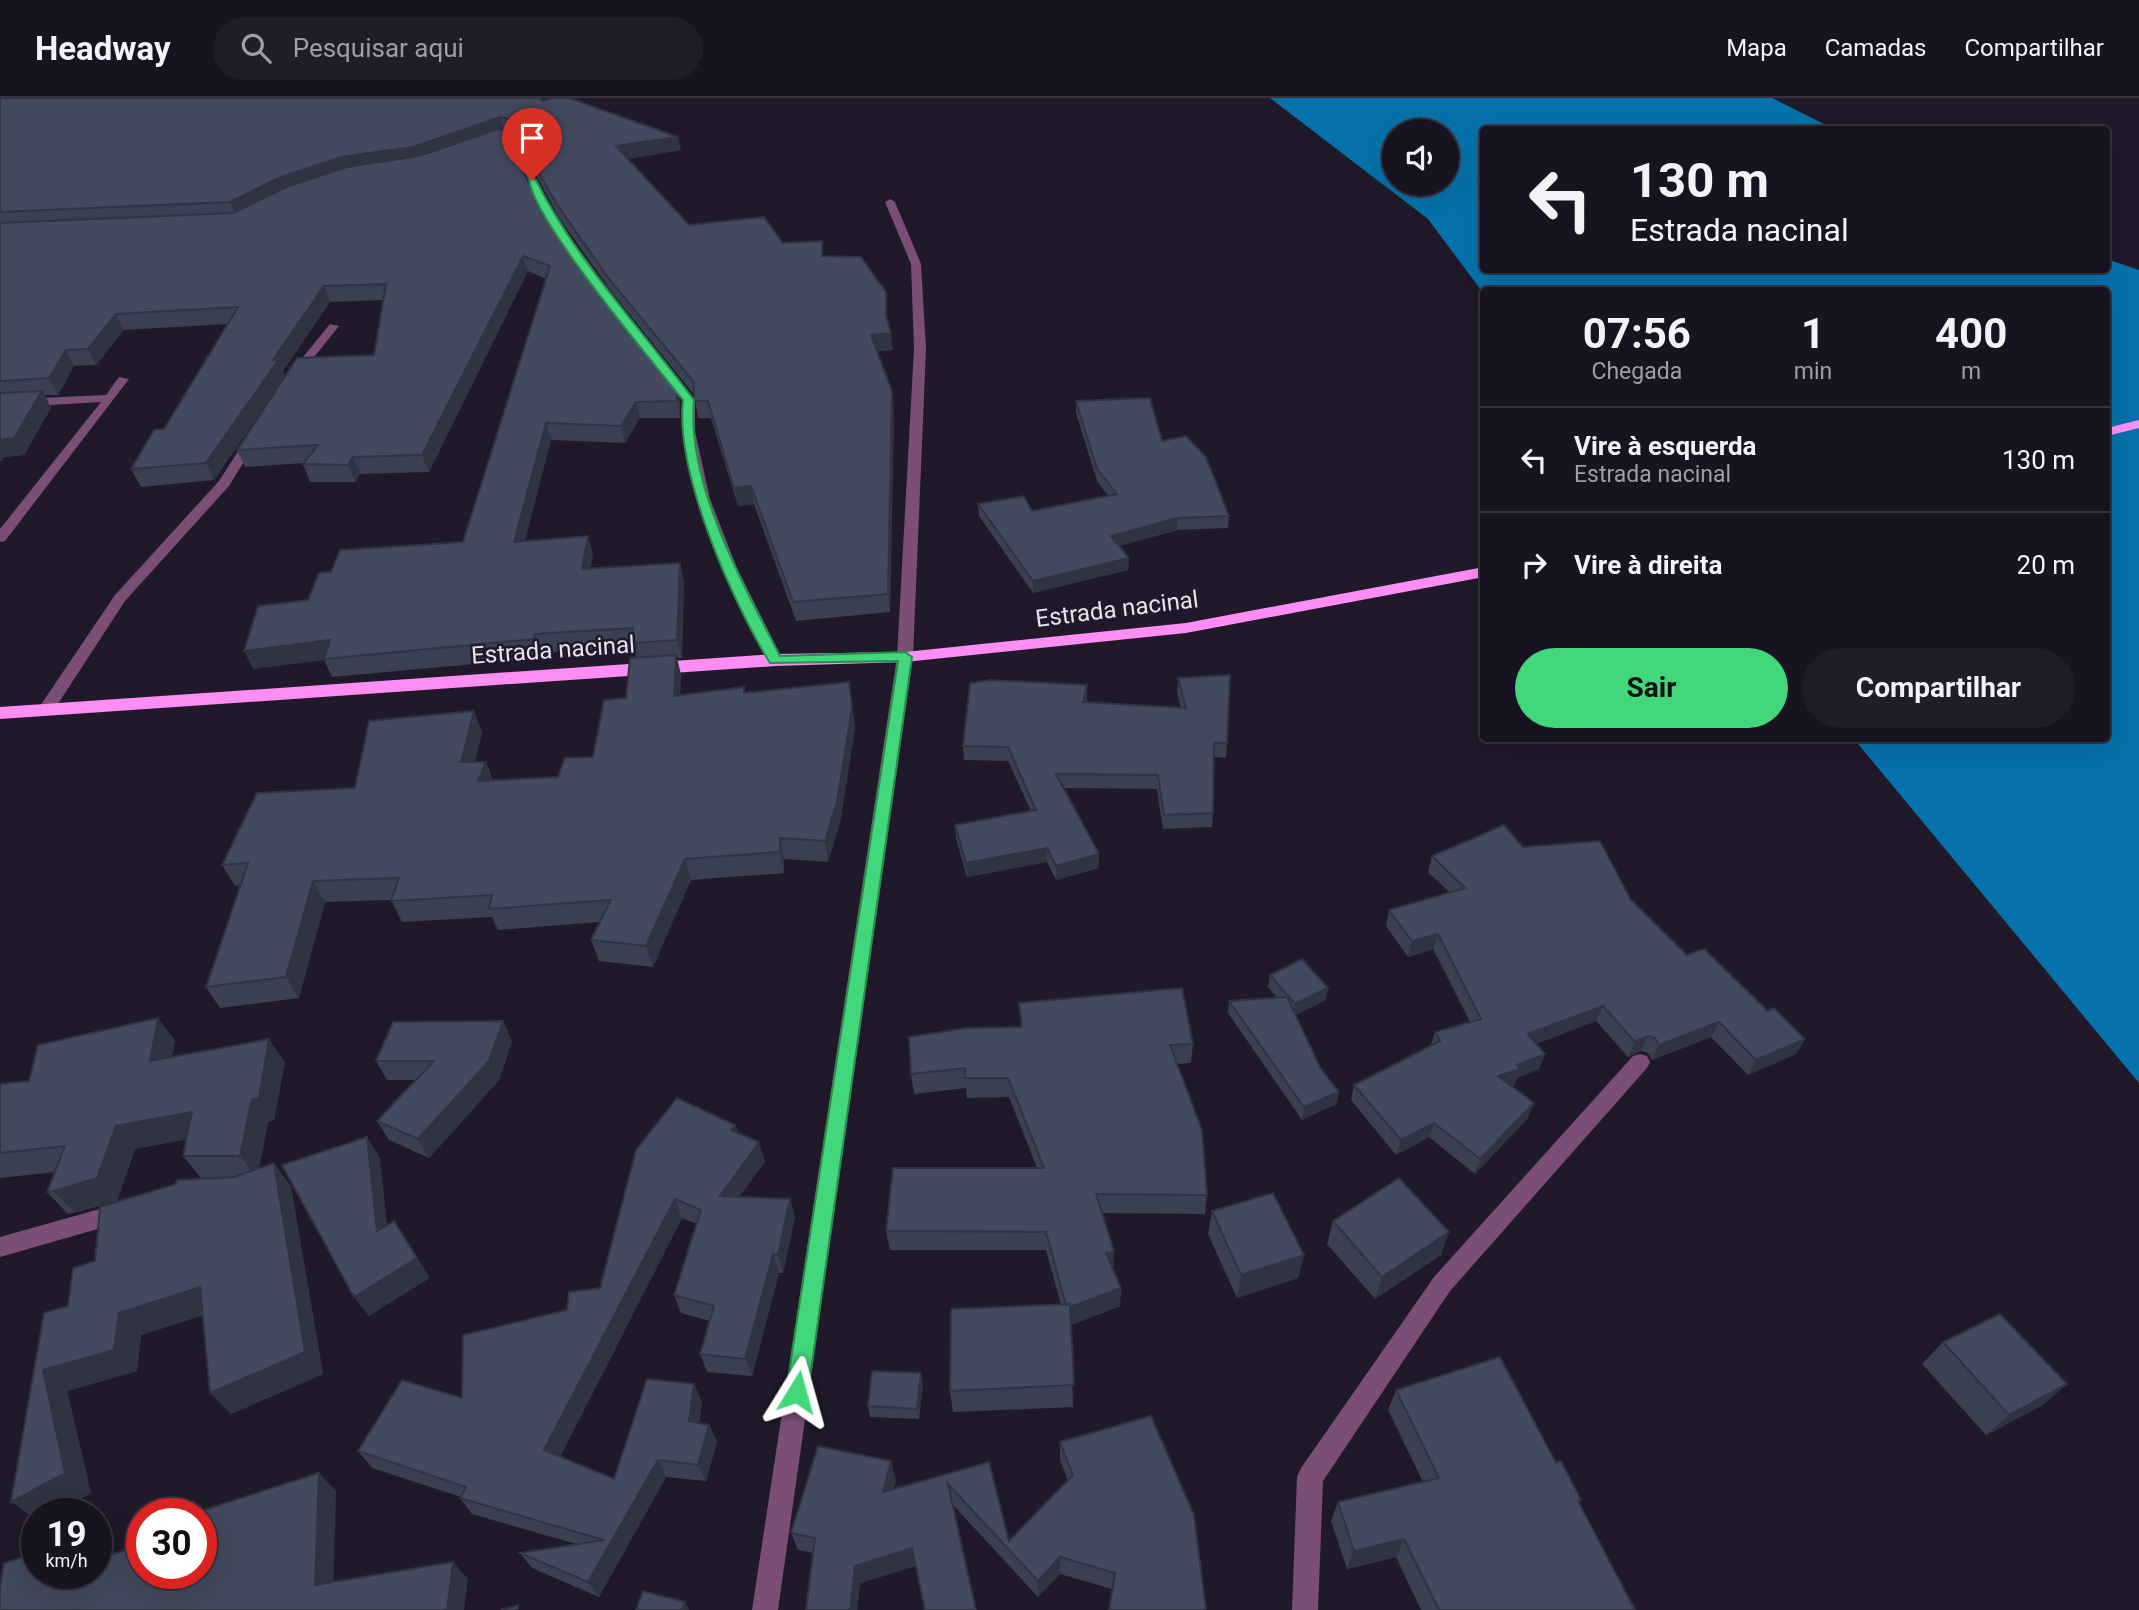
<!DOCTYPE html>
<html lang="pt">
<meta charset="utf-8">
<style>
:root{--surface:#171320;--page:#201c29;--text:#f1f3f6;--muted:#9e9ea5;--line:#36323e;--accent:#42d77b}
body{margin:0;font-family:Roboto,sans-serif;background:var(--page);color:var(--text);height:100vh;display:flex;flex-direction:column;font-size:26px;white-space:nowrap}
*{box-sizing:border-box;margin:0}
p{font-size:23px;color:var(--muted)}
.icon{flex:none;width:38px;height:38px;fill:none;stroke:currentColor;stroke-width:2;stroke-linecap:round;stroke-linejoin:round}
.map{position:relative;flex:1;overflow:hidden}
.sheet{position:absolute;left:1480px;top:189px;width:630px;height:455px;display:flex;flex-direction:column;background:var(--surface);border-radius:7px;box-shadow:0 7px 28px #0002,0 0 0 2px var(--line)}
.sheet>*{flex:none}
.hud{position:absolute;left:1480px;top:28px;width:630px;height:147px;border-radius:7px;box-shadow:0 7px 28px #0002,0 0 0 2px var(--line);background:#171320;color:var(--text);overflow:hidden}
.fabs{position:absolute;left:1382px;top:21px;display:grid;gap:14px}
.fabs a{display:grid;place-items:center;width:77px;height:77px;border-radius:50%;background:var(--surface);box-shadow:0 7px 28px #0002,0 0 0 2px var(--line);font-size:35px}
.speed{position:absolute;left:21px;top:1400px;display:flex;gap:14px;font-size:35px;font-weight:700;text-align:center}
.speed>*{display:grid;place-content:center;width:91px;height:91px;border-radius:50%;background:var(--surface);box-shadow:0 7px 28px #0002,0 0 0 2px var(--line);line-height:1}
.speed small{font-size:18px;font-weight:400}
.speed .limit{border:10px solid #d22;background:#fff;color:#111}
.pin{position:absolute;display:grid;place-items:center;width:60px;height:60px;color:#fff;margin:-72px -30px;border-radius:50% 50% 50% 0;rotate:-45deg;box-shadow:0 0 7px #0007}
.pin .icon{rotate:45deg}
.me{position:absolute;width:77px;margin:-38px;rotate:8deg;stroke-linejoin:round;filter:drop-shadow(0 0 5px #0008)}
.turn{display:flex;align-items:center;gap:24px;height:147px;padding:0 35px;font-size:32px}
.turn .icon{width:91px;height:91px;stroke-width:2.5}
.turn b{display:block;font-size:49px;line-height:60px}
.eta{display:flex;justify-content:space-evenly;align-items:center;height:119px;text-align:center}
.eta b{font-size:42px;font-weight:700;line-height:49px}
.button{display:flex;gap:14px;margin-top:auto;padding:14px 35px}
.button a{flex:1;height:80px;border-radius:42px;background:var(--accent);color:#111;font-size:28px;font-weight:700;line-height:80px;text-align:center}
.button a+a{background:var(--page);color:var(--text)}
ul{padding:0;list-style:none}
li{display:flex;align-items:center;gap:21px;height:105px;padding:0 35px;border-top:2px solid var(--line)}
li div{flex:1}
li b{display:block;font-size:26px}
li em{font-style:normal}
header{display:flex;align-items:center;gap:42px;box-sizing:border-box;height:98px;padding:0 35px;background:var(--surface);border-bottom:2px solid var(--line)}
header strong{font-size:33px}
nav{display:flex;gap:38px;margin-inline-start:auto;font-size:24px}
.search{width:490px;height:63px;background:var(--page);display:flex;align-items:center;gap:18px;box-sizing:border-box;padding:0 24px;border-radius:38px;color:var(--muted);font-size:26px}
.map>svg:first-child{display:block}
</style>
<header>
<strong>Headway</strong>
<div class="search"><svg class="icon" aria-label="search" viewBox="0 0 24 24"><circle cx="10" cy="10" r="6"/><path d="M15 15l6 6"/></svg>Pesquisar aqui</div>
<nav><a>Mapa</a><a>Camadas</a><a>Compartilhar</a></nav>
</header>
<div class="map">
<svg width="2139" height="1512" viewBox="0 0 2139 1512">
<rect width="100%" height="100%" fill="#1f192a"/>
<!-- water -->
<path fill="#0672ab" fill-rule="evenodd" d="M1270,0H1772L1834,31L1484,32V172H2107V161L2139,172V985L1854,641L2107,640V192H1484V196L1428,121ZM1395,33H1447V86H1395Z"/>
<g fill="none" stroke-linecap="round" stroke-linejoin="round">
<!-- street -->
<path fill="#7a4e75" fill-rule="evenodd" d="M505,35L512,37L557,121L628,219V223H620L547,121L506,41L483,49L479,46Z
M890,101L895,104L921,166L926,251L913,559L778,1512H752L897,559L914,251L911,166L885,104Z
M330,226L339,228L298,279H290V275Z
M659,268H667L695,302V333L710,401L737,470L783,562L780,565L775,567L767,562L723,470L696,401L683,333V302L659,272Z
M119,279L129,281L5,443L0,444V431L101,304L0,310V302L106,297Z
M248,338L258,341L229,388L125,503L52,615H40L38,611L115,497L219,383Z
M1640,956L1647,958L1650,964L1647,970L1450,1193L1323,1383L1318,1512H1292L1297,1379L1301,1370L1434,1179L1633,958Z
M121,1105L129,1108L132,1115L129,1122L0,1159V1139Z"/>
<!-- highway -->
<path fill="#ff8ef4" fill-rule="evenodd" d="M2139,322V330L2107,338V330Z
M1484,469V479L1186,535L905,564L775,568L0,621V609L775,556L905,554L1186,525Z"/>
</g>
<!-- wall -->
<path fill="#3a3f51" d="M0,0L543,3L681,52L628,61L689,127L783,145L823,158L886,194L887,222L893,252L877,253L894,310L890,514L796,523L754,406L738,408L711,320H698L694,297L613,196L559,120L513,34L502,33L541,108L597,188L680,303V320H640L625,345L551,342L524,444L593,456L590,471L684,483L682,560H677L681,577L680,597L745,595L849,584L855,630L840,725L828,764L784,761V775L691,782L653,869L599,863L591,842L600,824L498,832L492,819L402,824L391,802L325,804L299,900L220,910L206,889L241,787L235,788L222,767L355,690L482,634L475,664H486L493,682L558,679L593,659L626,600L636,559L633,549L541,555V560L332,579L324,562L253,571L331,474L463,444L546,181L528,173L429,374L360,376L355,384H310L303,366L304,365L245,369L237,352L374,257L383,202L330,204L283,273L285,278L214,382L141,389L131,371L164,331L228,226L124,232L96,267L74,268L58,297H45L51,310L24,357L4,359L0,364Z
M1076,303L1162,343L1229,418L1228,430L1178,432L1119,448L1129,460L1128,472L1033,495L979,418L978,406L1032,413L1108,398L1097,383L1076,315Z
M1178,580L1227,645L1226,660L1214,659L1213,715L1212,729L1163,731L1157,691L1064,690L1099,756V770L1056,782L1047,764L967,779L956,741L955,727L1031,713L1008,663L964,662L963,648L1087,601L1086,604L1181,610L1177,594Z
M1523,749L1631,802L1687,857L1796,956L1748,977L1711,939L1652,962L1648,955L1641,953L1628,959L1596,923L1536,946L1539,971L1517,980L1514,987L1511,988L1534,1005L1528,1020L1475,1076L1429,1039L1396,1057L1351,1002L1354,987L1431,947L1435,934L1470,924L1433,851L1408,859L1386,828L1389,812L1449,794L1428,774L1432,758Z
M1270,877L1326,902L1295,917L1321,971L1339,994L1336,1006L1302,1022L1228,915L1229,903L1277,900L1268,889Z
M1019,905L1193,946L1191,965L1177,966L1207,1097L1205,1116L1102,1115L1114,1153L1113,1172L1121,1190L1120,1208L1071,1227L1073,1309L953,1314L950,1293L1061,1207L1046,1152H890L886,1133L1037,1070L1009,999L967,1000L966,990L914,996L911,976L1021,929Z
M158,920L175,943L172,959L285,964L274,1022L268,1024L259,1071L274,1065L291,1089L323,1276L231,1316L203,1217L141,1237L137,1273L67,1293L91,1395L52,1416L68,1208L95,1163L210,1080H201L183,1058L186,1041L135,1051L117,1103L68,1116L47,1094L55,1074L0,1080V986L29,983Z
M503,923L512,943L499,982L429,1060L389,1042L377,1023L415,982H387L376,963Z
M735,1027L738,1035L759,1044L765,1064L739,1098L790,1101L795,1120L783,1175H779L752,1278L707,1274L700,1256L710,1223L681,1215L674,1197L697,1126L682,1120L560,1359L614,1381L694,1286L702,1304L699,1325L709,1327L717,1344L706,1383L666,1379L599,1499L532,1470L520,1455L576,1446L472,1416L460,1400L461,1399L372,1370L358,1353L462,1300L567,1212L600,1190Z
M1212,1113L1304,1157L1298,1180L1237,1200L1208,1136Z
M1333,1123L1441,1157L1375,1201L1327,1146Z
M1943,1244L2067,1286L2043,1307L1986,1337L1922,1266Z
M923,1286L919,1321L870,1319L868,1308Z
M1396,1292L1556,1365L1581,1402L1579,1405L1635,1512H1421L1396,1459L1347,1471L1331,1423L1338,1404L1423,1384L1388,1312Z
M1151,1318L1112,1491L1060,1476L1038,1499L952,1406L916,1468L860,1485L857,1512H806L813,1455L798,1452L791,1435L896,1382L893,1391L989,1364L1009,1443L1068,1382L1060,1362V1344Z"/>
<!-- shaded-wall -->
<path fill="#2f3342" d="M500,19L504,33L417,63L236,118L230,104L281,79L341,59Z
M678,39L681,52L619,62L616,48Z
M523,158L528,173L429,374L422,357Z
M324,188L330,204L283,273L285,278L214,382L206,365L273,262Z
M116,216L124,232L96,267L88,251Z
M891,235L893,252L873,253L871,237Z
M66,252L74,268L58,297L49,280Z
M677,286L680,303V320L677,303Z
M42,293L51,310L24,357L4,359L0,364V342Z
M892,293L894,310L890,514L888,496Z
M636,304L640,320L625,345L621,328Z
M546,325L551,342L520,462L514,444Z
M353,359L360,376L355,384L348,367Z
M751,388L754,406L738,408L734,390Z
M1178,420V432L1111,450V438Z
M588,438L593,456L587,489L582,471Z
M1129,460L1128,472L1033,495V483Z
M680,465L684,483L682,560L677,542Z
M535,536L541,555V560L534,541Z
M330,542L324,561V562L253,571L244,553Z
M676,557L681,577L679,618L674,598Z
M849,584L855,630L840,725L828,764L825,743Z
M1087,587V601L1083,618V604Z
M474,613L482,634L470,685L461,664Z
M486,664L494,685L478,683Z
M780,740L784,761V775L780,754Z
M1047,750V764L967,779L966,765Z
M1099,756V770L1056,782V768Z
M685,761L691,782L653,869L646,848Z
M313,783L325,804L299,900L286,879Z
M1438,836L1433,851L1408,859L1412,843Z
M1328,890L1326,902L1293,919L1295,906Z
M1603,908L1596,923L1522,951L1528,936Z
M158,920L175,943L168,986L150,963Z
M503,923L512,943L499,982L429,1060L418,1041Z
M1719,924L1711,939L1652,962L1659,947Z
M1648,938L1641,953L1628,959L1635,944Z
M269,941L285,964L274,1022L268,1024L257,1081L240,1058L252,1001Z
M1805,941L1796,956L1748,977L1756,962Z
M1545,956L1539,971L1517,980L1514,987L1493,993L1498,978L1517,967Z
M1339,994L1336,1006L1302,1022L1304,1009Z
M1534,1005L1528,1020L1475,1076L1480,1061Z
M192,1014L209,1037L135,1051L117,1103L75,1115L54,1093L116,1028Z
M1434,1025L1429,1039L1396,1057L1401,1042Z
M735,1027L741,1046L731,1032Z
M367,1039L380,1060L390,1153L377,1133Z
M759,1044L765,1064L726,1117L720,1098Z
M274,1065L291,1089L323,1276L231,1316L210,1295Z
M675,1101L682,1120L555,1369L544,1352Z
M790,1101L795,1120L783,1175L778,1157Z
M394,1123L430,1180L369,1218L354,1199Z
M1449,1134L1441,1157L1375,1201L1382,1179Z
M1114,1153L1113,1172L1106,1155Z
M773,1156L779,1175L752,1278L745,1261Z
M1304,1157L1298,1180L1237,1200L1241,1177Z
M200,1189L220,1212L141,1237L137,1273L67,1293L91,1395L52,1416H37V1422L11,1404L43,1272L119,1215Z
M1121,1190L1120,1208L1067,1228V1210Z
M921,1275L923,1286L919,1321L917,1311Z
M694,1286L702,1304L697,1340L689,1323Z
M2067,1286L2043,1307L1986,1337L2009,1317Z
M709,1327L717,1344L706,1383L698,1367Z
M658,1362L666,1379L599,1499L588,1484Z
M891,1363L896,1382L887,1412L883,1394Z
M319,1375L336,1393L333,1503L315,1487Z
M1404,1441L1396,1459L1347,1471L1354,1453Z
M912,1450L916,1468L860,1485L857,1512H850L855,1468Z
M96,1454L103,1458L99,1485L96,1475Z
M1060,1459V1476L1038,1499V1483Z
M453,1464L468,1481L464,1512H447Z
M685,1504L689,1512H682Z"/>
<!-- building -->
<path fill="#43495e" stroke="#2f3342" stroke-width="2" d="M0,0H539L543,3L553,0H569L678,39L616,48L689,127L764,119L783,145L822,143V158L861,159L886,194V217L891,235L871,237L892,293L888,496L793,504L751,388L734,390L708,303H694V284L609,181L556,105L509,21L500,19L413,49L341,59L281,79L230,104L0,114Z
M501,30L541,108L597,188L677,286V303L636,304L621,328L546,325L514,444L588,438L582,471L680,465L677,542L632,545L633,530L535,536L534,541L324,561L330,542L244,553L258,508L308,502L319,475L331,474L340,452L463,444L550,168L523,158L422,357L353,359L348,367L303,366L318,347L237,352L297,260L374,257L386,186L324,188L273,262L279,261L206,365L131,371L154,332L164,331L238,209L116,216L88,251L66,252L49,280L0,283V125L233,115L289,88L347,69L419,58Z
M42,293L14,340L0,342V295Z
M1150,300L1162,343L1186,338L1206,359L1229,418L1178,420L1111,438L1129,460L1033,483L978,406L1024,398L1032,413L1117,396L1097,371L1076,303Z
M676,557L674,598L744,589V595L849,584L852,609L837,704L825,743L780,740V754L685,761L646,848L591,842L611,802L489,811L492,797L391,803L399,780L313,783L286,879L206,889L248,765L222,767L257,695L355,690L369,623L474,613L461,664H486L478,683L558,679L565,660L593,659L604,602L626,600L630,560Z
M1230,577L1227,645H1214L1213,715L1164,717L1158,677L1056,676L1099,756L1056,768L1047,750L966,765L955,727L1036,712L1008,649L963,648L970,585L990,582L1087,587L1083,604L1186,610L1178,580Z
M1504,727L1523,749L1600,743L1631,802L1687,857L1704,851L1768,913L1774,910L1805,941L1756,962L1719,924L1659,947L1655,940L1648,938L1635,944L1603,908L1528,936L1545,956L1517,967L1520,971L1498,978L1534,1005L1480,1061L1434,1025L1401,1042L1354,987L1440,943L1435,934L1481,921L1438,836L1412,843L1389,812L1465,790L1432,758Z
M1302,861L1328,890L1295,906L1270,877Z
M1182,890L1193,946L1170,947L1202,1032L1207,1097L1096,1096L1114,1153L1106,1155L1121,1190L1070,1209V1206L1066,1207L1046,1134L886,1133L893,1070H1044L1008,980H965V970L911,976L909,939L967,930L1022,929L1019,905Z
M1287,899L1321,971L1339,994L1304,1009L1229,903Z
M158,920L150,963L269,941L259,1000L252,1001L240,1058H183L192,1014L116,1028L97,1080L54,1093L47,1094L65,1048L0,1055V986L29,983L38,947Z
M503,923L489,963L418,1041L377,1023L434,963H376L393,924Z
M677,1000L735,1027L731,1032L759,1044L720,1098L790,1101L778,1157L773,1156L745,1261L700,1256L714,1208L674,1197L701,1112L675,1101L544,1352L614,1381L647,1281L694,1286L689,1323L709,1327L698,1367L658,1362L588,1484L520,1455L604,1442L460,1400L466,1389L358,1353L402,1282L462,1300L463,1237L567,1212L569,1194L600,1190L636,1052Z
M367,1039L377,1133L394,1123L417,1160L354,1199L282,1067Z
M274,1065L305,1254L210,1295L200,1189L119,1215L114,1252L43,1272L65,1375L11,1404L44,1215L68,1208L73,1170L95,1163L100,1109L176,1086L177,1082L234,1079Z
M1399,1080L1449,1134L1382,1179L1333,1123Z
M1273,1095L1304,1157L1241,1177L1212,1113Z
M1070,1206L1074,1287L950,1293L951,1211Z
M2000,1216L2067,1286L2009,1317L1943,1244Z
M1500,1259L1556,1365L1561,1363L1581,1402L1578,1403L1635,1512H1439L1404,1441L1354,1453L1338,1404L1439,1380L1396,1292Z
M872,1273L921,1275L917,1311L868,1308Z
M1151,1318L1194,1417L1206,1512H1109L1115,1475L1060,1459L1038,1483L948,1386L976,1512H925L912,1450L855,1468L850,1512H806L815,1440L791,1435L818,1348L891,1363L883,1394L989,1364L1009,1443L1073,1377L1060,1344Z
M319,1375L315,1487L453,1464L447,1512H0V1488L4,1465L37,1455V1475H96V1462L142,1446V1475H201V1416H191Z
M643,1493L685,1504L682,1512H636Z
M518,1507V1512H501Z"/>
<!-- route -->
<path fill="#42d77b" stroke="#2b8c50" stroke-width="2" d="M529,80L536,82C577,164 640,229 694,302C686,385 743,486 780,558L905,554L912,559L808,1294L805,1302L797,1305L789,1302L786,1294L898,563L770,565C732,503 675,375 683,302C652,263 531,120 529,80Z"/>
<g text-anchor="middle" stroke-width="5" stroke-linejoin="round" paint-order="stroke">
<!-- street labels -->
<g font-size="24" fill="#e7e3ef" stroke="#1f192a">
<text transform="translate(1117 511) rotate(-7)" y="8">Estrada nacinal</text>
<text transform="translate(553 552) rotate(-4)" y="8">Estrada nacinal</text>
</g>
</g>
</svg>
<div class="fabs">
<a><svg class="icon" aria-label="sound" viewBox="0 0 24 24"><path d="M4 9h4l5-4v14l-5-4H4zM17 9q2 3 0 6"/></svg></a>
</div>
<div class="speed"><div>19<small>km/h</small></div><div class="limit">30</div></div>
<div class="pin" style="left:532px;top:82px;background:#d93025"><svg class="icon" aria-label="arrive" viewBox="0 0 24 24"><path d="M6 21V4h12l-3 4 3 4H6"/></svg></div>
<svg class="me" style="left:797px;top:1294px" viewBox="-20 -20 40 40"><path d="M0-17L14 15 0 8-14 15z" fill="#42d77b" stroke="#fff" stroke-width="4"/></svg>
<div class="hud">
<div class="turn"><svg class="icon" aria-label="left" viewBox="0 0 24 24"><path d="M17 20v-9H6M10 6l-5 5 5 5"/></svg><div><b>130 m</b>Estrada nacinal</div></div>
</div>
<section class="sheet">
<div class="eta">
<div><b>07:56</b><p>Chegada</p></div>
<div><b>1</b><p>min</p></div>
<div><b>400</b><p>m</p></div>
</div>
<ul>
<li><svg class="icon" aria-label="left" viewBox="0 0 24 24"><path d="M17 20v-9H6M10 6l-5 5 5 5"/></svg><div><b>Vire à esquerda</b><p>Estrada nacinal</p></div><em>130 m</em></li>
<li><svg class="icon" aria-label="right" viewBox="0 0 24 24"><path d="M7 20v-9h11M14 6l5 5-5 5"/></svg><div><b>Vire à direita</b></div><em>20 m</em></li>
</ul>
<div class="button"><a>Sair</a><a>Compartilhar</a></div>
</section>
</div>
